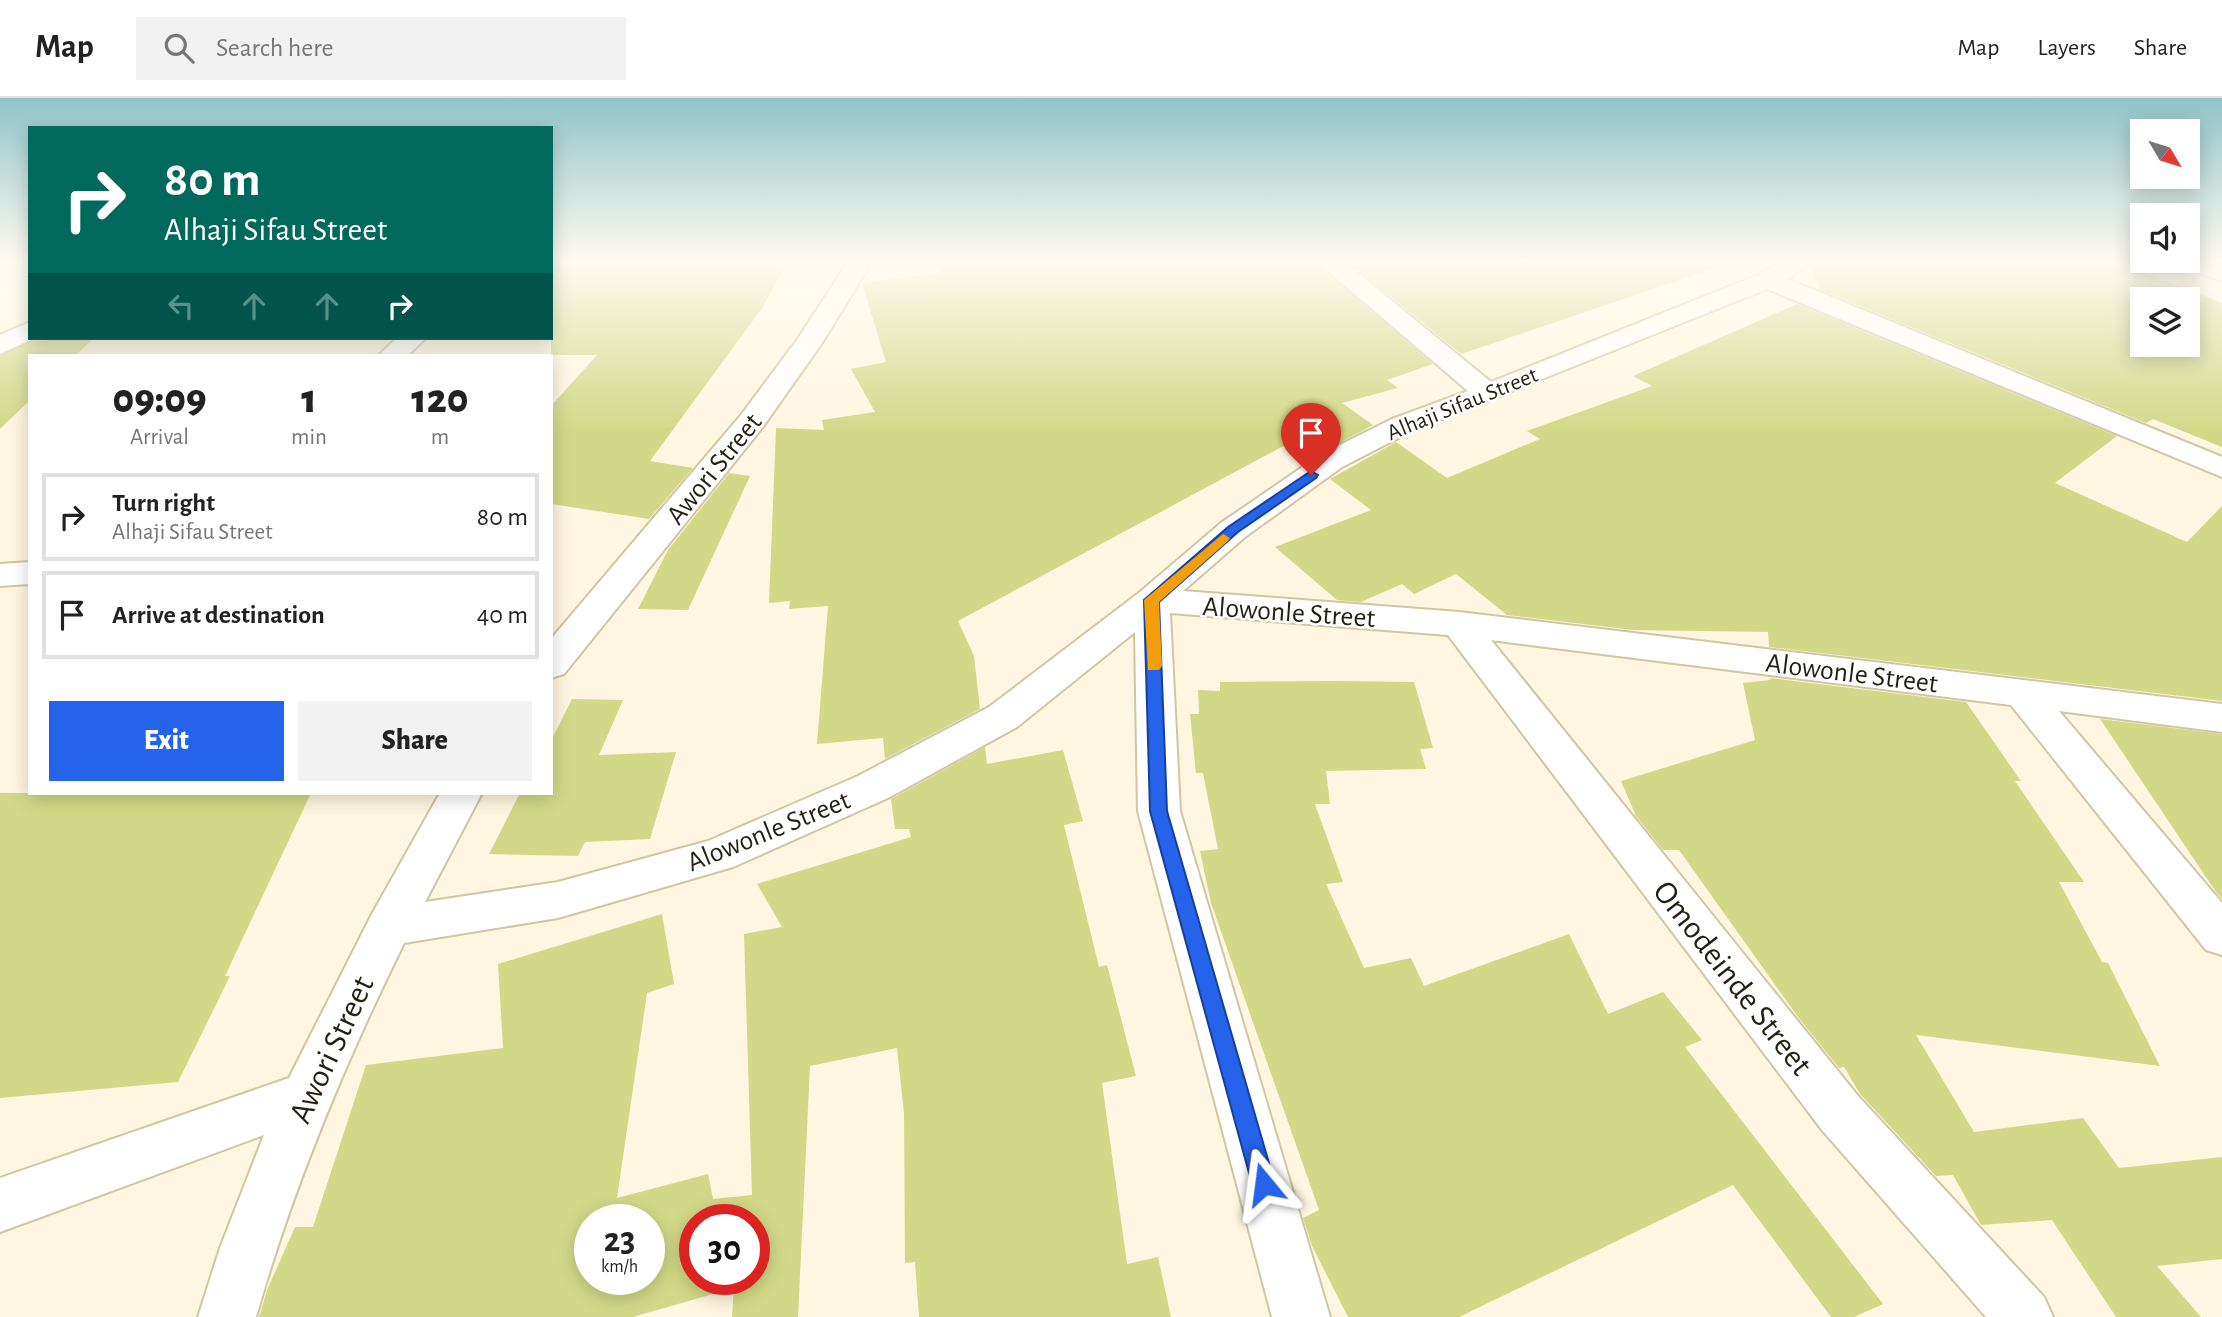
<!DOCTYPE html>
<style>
:root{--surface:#fff;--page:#f2f2f2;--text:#222;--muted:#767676;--line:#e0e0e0;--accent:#2563eb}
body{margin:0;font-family:"Alegreya Sans",sans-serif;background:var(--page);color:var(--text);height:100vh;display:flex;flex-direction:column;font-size:26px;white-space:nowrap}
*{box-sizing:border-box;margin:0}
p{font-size:23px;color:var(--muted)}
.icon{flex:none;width:38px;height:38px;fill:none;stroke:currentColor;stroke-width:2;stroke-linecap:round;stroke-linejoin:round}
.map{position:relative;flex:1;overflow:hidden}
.side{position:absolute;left:28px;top:256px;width:525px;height:441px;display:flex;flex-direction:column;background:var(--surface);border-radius:0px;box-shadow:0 4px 18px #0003}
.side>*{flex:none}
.hud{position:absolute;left:28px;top:28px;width:525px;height:214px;border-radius:0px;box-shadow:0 4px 18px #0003;background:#00695c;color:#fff;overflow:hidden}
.needle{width:46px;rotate:128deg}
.tools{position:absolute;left:2130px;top:21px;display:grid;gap:14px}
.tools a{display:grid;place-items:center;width:70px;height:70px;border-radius:0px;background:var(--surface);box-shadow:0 4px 18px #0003;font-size:35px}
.speed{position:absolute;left:574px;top:1106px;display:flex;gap:14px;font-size:35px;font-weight:700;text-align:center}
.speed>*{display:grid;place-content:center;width:91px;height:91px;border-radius:50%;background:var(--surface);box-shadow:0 4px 18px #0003;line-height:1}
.speed small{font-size:18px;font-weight:400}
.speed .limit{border:10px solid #d22;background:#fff;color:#111}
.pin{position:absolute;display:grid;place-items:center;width:60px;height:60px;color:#fff;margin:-72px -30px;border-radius:50% 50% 50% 0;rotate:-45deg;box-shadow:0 0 7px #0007}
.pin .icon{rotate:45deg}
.me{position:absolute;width:77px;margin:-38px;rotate:344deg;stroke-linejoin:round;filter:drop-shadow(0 0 5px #0008)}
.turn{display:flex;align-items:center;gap:24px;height:147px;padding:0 21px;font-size:32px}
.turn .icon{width:91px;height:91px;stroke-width:2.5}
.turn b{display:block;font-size:49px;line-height:60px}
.lanes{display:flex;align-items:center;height:66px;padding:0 21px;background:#0003;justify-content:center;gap:35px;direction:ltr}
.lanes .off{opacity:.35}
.eta{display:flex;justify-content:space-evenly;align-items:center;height:119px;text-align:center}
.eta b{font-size:42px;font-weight:800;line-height:49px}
.action{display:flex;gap:14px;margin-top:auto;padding:14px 21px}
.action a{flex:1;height:80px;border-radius:0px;background:var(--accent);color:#fff;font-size:28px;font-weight:800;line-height:80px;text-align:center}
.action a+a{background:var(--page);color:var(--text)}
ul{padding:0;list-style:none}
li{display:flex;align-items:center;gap:21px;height:88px;margin:0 14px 10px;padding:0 7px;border:4px solid var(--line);border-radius:0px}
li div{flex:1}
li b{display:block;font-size:26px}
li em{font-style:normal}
header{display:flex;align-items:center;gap:42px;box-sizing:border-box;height:98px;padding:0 35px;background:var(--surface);border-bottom:2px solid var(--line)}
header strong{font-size:33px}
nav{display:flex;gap:38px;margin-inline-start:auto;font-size:24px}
.search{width:490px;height:63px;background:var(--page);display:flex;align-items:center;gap:18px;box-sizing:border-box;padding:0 24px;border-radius:0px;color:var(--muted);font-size:26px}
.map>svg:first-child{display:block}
</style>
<header>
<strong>Map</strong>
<div class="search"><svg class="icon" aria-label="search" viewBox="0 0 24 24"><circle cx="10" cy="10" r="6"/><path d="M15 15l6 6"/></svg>Search here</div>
<nav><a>Map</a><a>Layers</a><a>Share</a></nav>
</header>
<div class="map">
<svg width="2222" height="1219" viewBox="0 0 2222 1219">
<rect width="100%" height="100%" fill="#fef6e0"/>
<!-- building -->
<path fill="#d1d988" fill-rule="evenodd" d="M551,162H789L762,210L650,363L693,370L649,421L551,406V308L597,257H551Z
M934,162H1312L1433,266L1387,282L1398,290L1342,305L1373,327L1307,363L1287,346L958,523L974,558L980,611L885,661L883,640L817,646L828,508L789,511L790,503L769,505L776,330L824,332L822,322L875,314L851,271L886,264L862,185L942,175Z
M1346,162H1717L1718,169L1461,256Z
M1818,162H2113L2222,205V349L2153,321L2146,325L1820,192L1811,168ZM2142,201H2188V247H2142Z
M1797,206L2117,338L2055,385L2187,444L2222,408V603L1769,549L1768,534L1633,532L1507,517L1456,476L1414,496L1402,486L1361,504L1337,502L1275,449L1371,412L1330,381L1396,344L1447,380L1540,341L1527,333L1652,288L1633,278Z
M37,240H94L76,257H30V302L0,331V258Z
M729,375L750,378L688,512L638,511L668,452Z
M1770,580L1966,604L2021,683H2015L2084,784H2059L2102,864L2108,865L2160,968L1916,937L1974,1034L2083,1020L2119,1070L2222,1059V1161L2157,1168L2201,1219H2116L2052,1122L1981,1127L1953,1077L1936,1078L1860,996L1844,969L1839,970L1798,919L1679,752H1663L1636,718L1621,683L1755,642L1743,585L1770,582Z
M1333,583L1414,584L1433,650L1420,651L1426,671L1326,673L1330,706H1315L1343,784L1326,786L1364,870L1411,860L1424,888L1569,836L1608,916L1663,894L1702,942L1685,949L1883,1206L1854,1219H1831L1733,1087L1459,1219H1348L1312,1148L1303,1120L1319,1112L1211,805L1200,753L1218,751L1203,675H1196L1190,616H1199L1198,592L1220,593V584Z
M572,601L623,602L599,657L676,654L650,741L585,744L578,758L489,756L520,695H551V643Z
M2100,621L2222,636V801L2216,794Z
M985,649L987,666L1063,652L1083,723L1064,727L1099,869L1107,867L1136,978L1102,985L1127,1166L1158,1159L1171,1219H919L915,1164L905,1165L904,1016L897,950L810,968L798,1219H732L734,1190L633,1219H259L267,1192L295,1129H313L366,967L503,950L498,866L662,816L674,886L647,895L617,1100L708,1076L713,1101L752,1097L744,836L782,829L757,786L911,739L909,731H895L891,701ZM590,1122H649V1181H590ZM695,1122H754V1181H695Z
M0,695H311L225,878H230L178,984L0,1000Z"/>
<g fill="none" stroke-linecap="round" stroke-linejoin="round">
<defs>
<path id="minor" d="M849,162H873L822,245L762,330L564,576L551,580V541L741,317L797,242Z
M1315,162H1342L1491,284L1758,177L1785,162H1815L1787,181L2222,359V379L1767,191L1412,333L1342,369L1245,439L1183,493L1459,514L2222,606V634L2059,613L2222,805V857L2206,852L2011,607L1491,542L1858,998L2044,1199L2053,1219H1986L1822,1032L1448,537L1170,515L1180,713L1330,1219H1272L1138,713L1135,534L1017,629L888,700L733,769L558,820L404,845C344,967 293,1089 256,1219H198L220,1150L264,1037L0,1134V1080L289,980L372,816L440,695H482L425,804L558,784L708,743L858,678L989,609L1140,494L1221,425L1320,357L1392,321L1468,293Z
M2207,162L2222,168V183L2177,168L2174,163Z
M30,224V240H35L0,256V237Z
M397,240H426L408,257H379Z
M30,464V486L0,488V466Z"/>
</defs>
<!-- minor casing -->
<use href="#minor" stroke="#d2c5a2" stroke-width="4"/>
<!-- minor -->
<use href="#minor" fill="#fff" fill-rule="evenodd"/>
</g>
<!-- sky -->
<linearGradient id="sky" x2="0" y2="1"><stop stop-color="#90c4c8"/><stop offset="0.49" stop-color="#fffbf1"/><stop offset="1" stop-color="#fffbf1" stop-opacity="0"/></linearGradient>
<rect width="2222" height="333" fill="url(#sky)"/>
<!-- route -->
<path fill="#2563eb" stroke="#184099" stroke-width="2" d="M1311,373L1318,377L1316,380L1238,434L1159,504L1167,713L1275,1086L1271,1094L1264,1097L1256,1094L1252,1086L1150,713L1144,502L1228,429Z"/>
<!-- slow -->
<path fill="#f59e0b" d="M1223,436L1230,440L1228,443L1159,504L1162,568L1159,572H1148L1144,502Z"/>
<g text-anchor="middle" stroke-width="5" stroke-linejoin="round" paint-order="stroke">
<!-- far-street labels -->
<g font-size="23" fill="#241f11" stroke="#fff">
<text transform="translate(1462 305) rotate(-22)" y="8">Alhaji Sifau Street</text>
</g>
<!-- street labels -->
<g font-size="28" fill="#241f11" stroke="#fff">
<text transform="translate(713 370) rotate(-51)" y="10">Awori Street</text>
<text transform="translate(1289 513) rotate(4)" y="10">Alowonle Street</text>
<text transform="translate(1852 574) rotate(7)" y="10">Alowonle Street</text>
<text transform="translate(768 732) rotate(-22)" y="10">Alowonle Street</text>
</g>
<!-- near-street labels -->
<g font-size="33" fill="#241f11" stroke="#fff">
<text transform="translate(1734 879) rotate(52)" y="12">Omodeinde Street</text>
<text transform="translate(330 951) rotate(-65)" y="12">Awori Street</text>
</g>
</g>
</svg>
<div class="tools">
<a><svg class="needle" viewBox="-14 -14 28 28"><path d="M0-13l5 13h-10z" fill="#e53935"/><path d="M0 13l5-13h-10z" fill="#767676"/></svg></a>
<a><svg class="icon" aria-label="sound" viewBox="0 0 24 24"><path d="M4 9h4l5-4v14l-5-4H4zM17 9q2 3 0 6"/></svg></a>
<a><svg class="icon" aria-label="layers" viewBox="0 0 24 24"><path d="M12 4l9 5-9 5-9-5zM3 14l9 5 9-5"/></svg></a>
</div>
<div class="speed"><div>23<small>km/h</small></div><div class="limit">30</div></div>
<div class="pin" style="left:1311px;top:377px;background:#d93025"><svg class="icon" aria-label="arrive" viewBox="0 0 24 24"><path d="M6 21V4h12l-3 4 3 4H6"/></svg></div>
<svg class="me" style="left:1264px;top:1086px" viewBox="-20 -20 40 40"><path d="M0-17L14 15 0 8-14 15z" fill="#2563eb" stroke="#fff" stroke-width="4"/></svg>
<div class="hud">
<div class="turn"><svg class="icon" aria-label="right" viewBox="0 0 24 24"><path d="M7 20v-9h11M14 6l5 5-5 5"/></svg><div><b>80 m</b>Alhaji Sifau Street</div></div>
<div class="lanes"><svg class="icon off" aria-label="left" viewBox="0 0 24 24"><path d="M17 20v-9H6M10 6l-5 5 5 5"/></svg><svg class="icon off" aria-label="ahead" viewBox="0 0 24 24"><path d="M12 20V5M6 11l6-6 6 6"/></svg><svg class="icon off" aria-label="ahead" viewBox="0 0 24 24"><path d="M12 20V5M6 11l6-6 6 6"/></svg><svg class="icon" aria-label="right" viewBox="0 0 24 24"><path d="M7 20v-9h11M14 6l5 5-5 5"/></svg></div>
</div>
<section class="side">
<div class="eta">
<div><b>09:09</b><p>Arrival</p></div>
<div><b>1</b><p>min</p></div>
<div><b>120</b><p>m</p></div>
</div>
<ul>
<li><svg class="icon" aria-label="right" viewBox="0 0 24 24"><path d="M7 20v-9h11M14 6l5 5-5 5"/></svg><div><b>Turn right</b><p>Alhaji Sifau Street</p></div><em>80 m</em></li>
<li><svg class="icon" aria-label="arrive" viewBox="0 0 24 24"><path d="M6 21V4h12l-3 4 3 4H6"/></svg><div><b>Arrive at destination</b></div><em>40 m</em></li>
</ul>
<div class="action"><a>Exit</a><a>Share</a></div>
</section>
</div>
